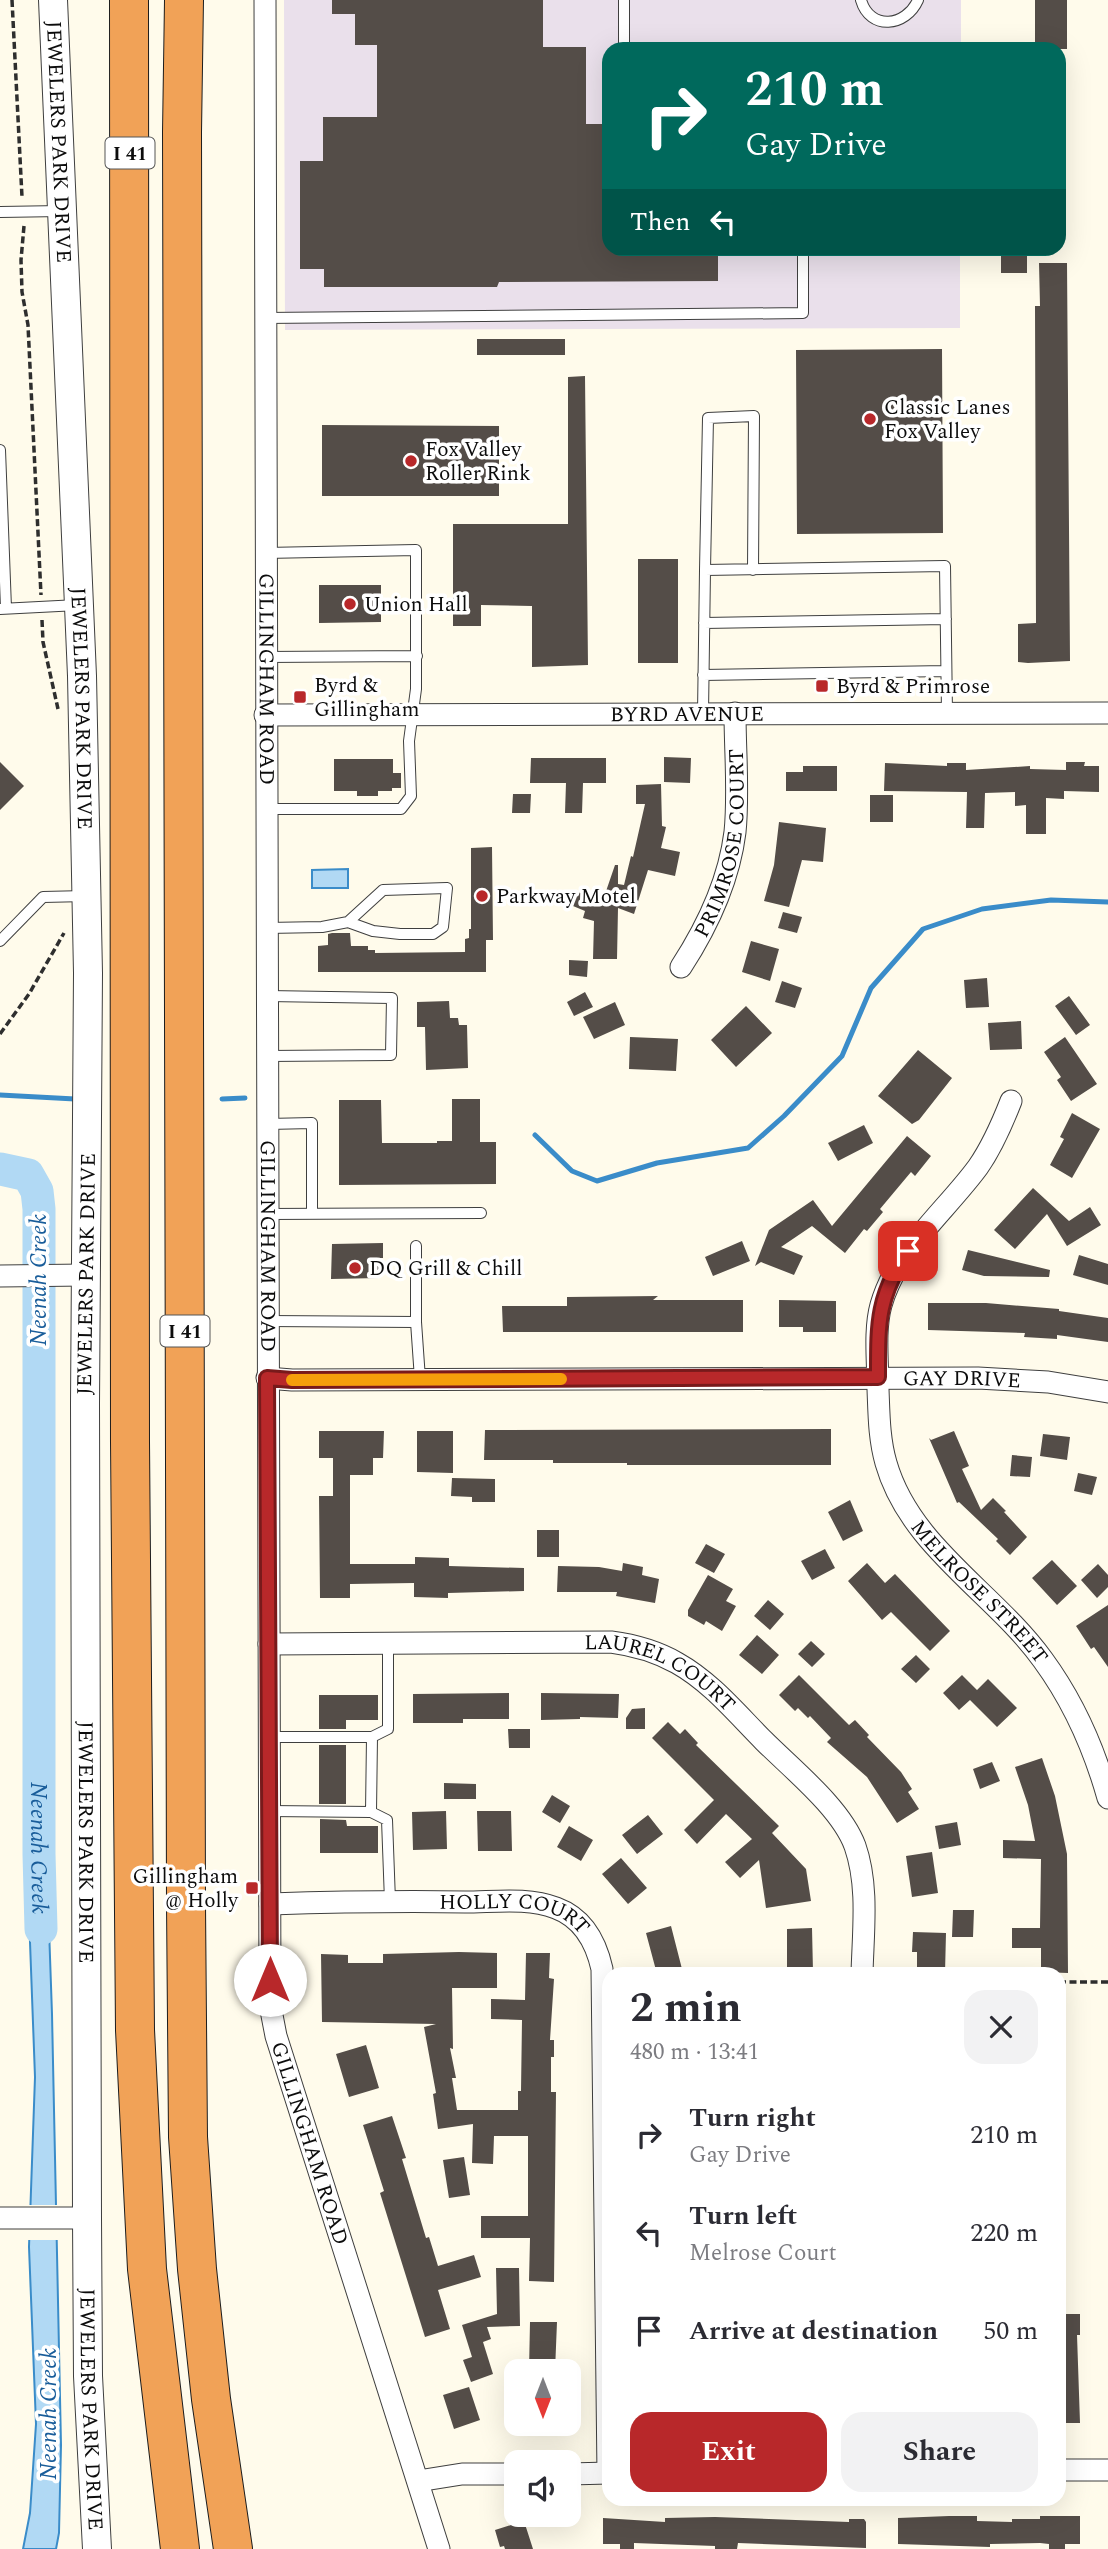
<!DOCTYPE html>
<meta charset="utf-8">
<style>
:root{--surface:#fff;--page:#f2f2f3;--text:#2b2b33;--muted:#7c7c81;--accent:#b8282a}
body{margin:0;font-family:Spectral,serif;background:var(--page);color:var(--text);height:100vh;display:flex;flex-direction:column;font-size:26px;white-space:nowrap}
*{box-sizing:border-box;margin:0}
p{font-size:23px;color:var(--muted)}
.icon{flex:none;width:38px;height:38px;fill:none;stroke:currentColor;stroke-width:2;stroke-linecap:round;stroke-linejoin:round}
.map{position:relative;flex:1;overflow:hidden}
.drawer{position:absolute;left:602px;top:1967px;width:464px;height:539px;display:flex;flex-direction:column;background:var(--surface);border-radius:21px;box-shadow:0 7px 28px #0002}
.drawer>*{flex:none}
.banner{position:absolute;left:602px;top:42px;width:464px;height:214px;border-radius:21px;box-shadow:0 7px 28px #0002;background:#00695c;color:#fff;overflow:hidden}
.needle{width:46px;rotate:180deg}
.tools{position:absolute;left:504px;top:2359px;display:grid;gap:14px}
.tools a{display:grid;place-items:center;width:77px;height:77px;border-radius:14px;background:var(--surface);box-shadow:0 7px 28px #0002;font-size:35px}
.pin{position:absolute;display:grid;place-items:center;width:60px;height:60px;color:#fff;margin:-30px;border-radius:14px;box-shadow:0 4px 10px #0006}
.me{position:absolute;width:77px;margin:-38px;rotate:0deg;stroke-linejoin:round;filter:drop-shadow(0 0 5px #0008)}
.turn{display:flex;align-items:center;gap:24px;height:147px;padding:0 28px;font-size:32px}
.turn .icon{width:91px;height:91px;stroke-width:2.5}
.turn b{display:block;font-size:49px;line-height:60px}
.then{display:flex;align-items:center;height:66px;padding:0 28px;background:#0003;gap:14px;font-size:26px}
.round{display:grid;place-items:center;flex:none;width:74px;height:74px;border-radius:21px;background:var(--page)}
.headline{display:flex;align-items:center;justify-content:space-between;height:119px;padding:0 28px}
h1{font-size:42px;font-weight:700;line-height:52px}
.primary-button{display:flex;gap:14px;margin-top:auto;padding:14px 28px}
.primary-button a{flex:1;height:80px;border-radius:21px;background:var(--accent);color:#fff;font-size:28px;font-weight:700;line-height:80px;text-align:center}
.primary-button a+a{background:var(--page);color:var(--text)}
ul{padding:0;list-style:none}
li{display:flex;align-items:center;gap:21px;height:98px;padding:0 28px}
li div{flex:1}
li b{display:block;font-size:26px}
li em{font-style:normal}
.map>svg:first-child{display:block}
</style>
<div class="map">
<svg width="1108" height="2549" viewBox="0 0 1108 2549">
<rect width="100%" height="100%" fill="#fffbeb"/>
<!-- industrial -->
<path fill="#eae0eb" d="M284,0H961V49H609V248L960,249V328L285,330Z"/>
<!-- water -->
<path fill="#b1d9f4" stroke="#3a8cc9" stroke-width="2" d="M348,869V888H312V870Z
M40,1882L48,1900L52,2014L61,2445L59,2533L56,2549H23L30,2513L36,2424L29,2247L35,2077L28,1888Z"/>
<!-- pier -->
<path fill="#fffbeb" d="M52,1920L53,1939H27L26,1921Z
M27,2205H58L59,2240H26Z"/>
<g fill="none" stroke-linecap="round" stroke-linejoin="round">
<!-- stream -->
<path stroke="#3a8cc9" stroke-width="5" d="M0,1095L75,1099
M222,1099L245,1098
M535,1135L572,1171L597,1181L657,1163L748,1148L784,1116L842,1056L871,988L923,929L982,909L1051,900L1108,902"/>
<!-- river -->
<path stroke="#b1d9f4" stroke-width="33" id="s1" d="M0,1169L28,1175L37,1191L39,1209V1854L41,1929"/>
</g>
<!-- building -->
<path fill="#544d48" d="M332,0H543V47H586V124H609V248H718V281L499,282L497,287H324V269H300V161H323V117H377V45H355V14H332Z
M1035,0H1067V49H1035Z
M1001,249H1027V273H1001Z
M1039,263H1067L1070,661L1028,663L1018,662V624L1036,623L1035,306H1040Z
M477,339H565V355H477Z
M942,349L943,533L797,534L796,350Z
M585,376L588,665L532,667V606L481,605V626H453V524H568V377Z
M322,425L499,426V496H322Z
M638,559H678V663H638Z
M319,585H381V622L319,623Z
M664,757L691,758L690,783L664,782Z
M531,758H606V783H583L582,813H565L566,783H530Z
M334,759H393V773H401V788H392V791H378V796H357V791H334Z
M0,762L24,786L0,810Z
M1066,762H1085L1084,766H1099V792L1064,791V799L1046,798V834H1026V805L1015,806V792L985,793L984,828H966L967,792L884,791L885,763L947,766V763H966V770L1030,766V769L1066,770Z
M803,766H837V791H786V772H803Z
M661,784L662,826L666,827L661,848L680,852L675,876L648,870L634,914L618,908L617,959H593L594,921L583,918L585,911L573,906L577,892L603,900L615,865H618V884L624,885L631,856L633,857L645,804H636V785Z
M513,794H531L530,813H512Z
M870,795H893V822H870Z
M779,822L826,828L823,862L802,860L789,907L764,901L774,865Z
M492,847L493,940H486V972H318V946L328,945V934L332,933H350L351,946H368V950H375V953L465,952V939L469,938V929H471V848Z
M783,912L802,917L797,933L778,928Z
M751,941L779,949L770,981L742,972Z
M569,960L588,961L587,977L569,975Z
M987,978L989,1007L966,1008L964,980Z
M782,981L802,988L795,1008L775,1002Z
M585,992L593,1007L574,1016L567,1002Z
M1069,996L1090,1025L1076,1035L1055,1006Z
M449,1001L450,1018H458L459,1025H467L468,1068L426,1070L425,1027H417V1002Z
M615,1002L625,1025L594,1039L583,1017Z
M746,1006L772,1033L736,1067L711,1040Z
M1021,1021L1022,1049L990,1050L988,1023Z
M630,1037L678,1039L676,1071L629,1069Z
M1065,1037L1097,1084L1071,1101L1057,1080L1061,1077L1044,1052Z
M918,1050L952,1078L919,1120L912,1124L878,1096Z
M452,1099H480V1142H496V1184L339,1185V1100H381L382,1143H437V1141H452Z
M1072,1113L1100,1129L1072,1178L1050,1165L1064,1139L1060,1137Z
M864,1125L873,1143L838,1161L828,1143Z
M907,1136L931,1156L915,1176L911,1172L880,1209L883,1212L867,1231L864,1229L845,1253L812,1226L781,1247L803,1256L794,1275L761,1262L755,1266L769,1230L813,1200L832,1226Z
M1033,1188L1069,1221L1090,1207L1101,1225L1067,1246L1047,1214L1015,1249L994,1230Z
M742,1241L750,1261L713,1276L705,1257Z
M383,1243V1258H379V1278L331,1279L332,1244Z
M968,1250L1050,1270L1049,1277L984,1276L962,1270Z
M1079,1255L1108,1264V1285L1073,1275Z
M658,1296L653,1300H743V1332H503L502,1306H567V1297Z
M779,1300L836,1301V1332H803V1327H779Z
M928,1303H986L1059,1309V1311L1108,1318V1342L1057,1335V1339L1024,1337L1025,1333L928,1330Z
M831,1429V1465H627V1463H553V1460H484L485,1430Z
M319,1431H384L383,1458H373V1475H350V1564H415V1557L449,1558V1566L524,1568V1591L448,1593V1598L414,1597V1583L350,1584V1598H320L319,1496H333V1458H319Z
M417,1431H453V1473L417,1472Z
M954,1431L969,1466L962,1469L981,1510L993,1498L1006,1511L1004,1512L1027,1537L1010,1555L996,1541L998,1539L959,1502L957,1503L929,1438L931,1440Z
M1043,1434L1070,1437L1067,1460L1040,1456Z
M1012,1455L1032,1457L1030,1477L1010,1476Z
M1078,1473L1097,1477L1092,1495L1074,1491Z
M452,1478L495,1479V1502H472V1497L451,1496Z
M850,1500L863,1531L843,1541L828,1512Z
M537,1530H559V1557H537Z
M706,1544L725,1554L714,1573L695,1563Z
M825,1549L835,1568L812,1580L801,1561Z
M1052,1560L1077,1586L1057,1605L1032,1578Z
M623,1563L643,1567L642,1575L659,1579L655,1603L616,1596L617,1592H557L558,1566L599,1567L622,1571Z
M867,1563L885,1583L895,1574L950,1631L930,1651L891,1612L882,1620L848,1581Z
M1098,1564L1108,1575V1587L1097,1598L1081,1580Z
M708,1575L733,1589L726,1601L736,1606L722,1631L706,1621L704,1625L688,1616V1610Z
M768,1600L784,1614L770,1630L754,1616Z
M1108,1605V1667L1094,1647L1091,1649L1076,1626Z
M757,1635L779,1655L762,1674L739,1655Z
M811,1641L825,1654L812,1667L798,1654Z
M916,1655L930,1669L916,1683L901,1669Z
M799,1675L849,1725L855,1720L869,1735L867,1737L901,1772L912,1789L908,1792L919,1809L897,1823L867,1777L827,1742L831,1738L810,1716L808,1718L798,1708L795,1711L779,1695Z
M962,1675L977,1690L988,1679L1017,1708L997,1727L970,1700L959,1710L943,1693Z
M509,1693V1719H463V1723H413V1694Z
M541,1693L619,1694L618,1718L580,1717V1719L541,1720Z
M319,1695H378V1720H346V1729H319Z
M645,1708V1729H626V1718L632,1709Z
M668,1722L680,1734L685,1729L698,1743L696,1745L779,1826L772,1833L806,1869L811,1901L766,1908L759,1860L740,1878L725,1862L752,1839L726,1814L697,1844L684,1830L714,1800L652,1738Z
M508,1729H530V1748H509Z
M319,1745H346V1804H319Z
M1042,1758L1055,1796L1067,1854L1068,1973L1041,1972V1948H1012V1928H1040L1041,1859L1003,1858V1840L1035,1841L1028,1805L1015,1767Z
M992,1762L1000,1781L980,1789L973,1769Z
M444,1783L476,1784V1799H444Z
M552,1795L570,1806L560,1823L542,1812Z
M446,1811L447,1849L413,1850L412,1812Z
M477,1811H511L512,1851H478Z
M648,1815L663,1834L637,1854L622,1835Z
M320,1819L346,1820L347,1826H378V1853H320Z
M957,1822L961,1845L939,1849L935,1826Z
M569,1826L593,1840L581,1861L557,1847Z
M932,1852L938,1893L912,1897L906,1856Z
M621,1858L647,1888L628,1904L602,1874Z
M953,1910H974L973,1937H952Z
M671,1926L682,1969L657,1974L646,1933Z
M812,1928L813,1972H787V1929Z
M913,1932L946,1933L945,1973H917V1952H912Z
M459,1952L497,1953V1988H452L453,2049L450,2048L456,2078H452L457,2110H518V2091H521L522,2020L491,2019V1999L525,2000L526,1953H550L549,1978L554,1979L550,2040H554V2057H551V2092H556L554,2282L529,2281L530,2238H481V2216H528V2136H494L493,2164L472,2163L473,2124L438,2129L433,2094L436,2093L424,2027L436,2024L322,2022L321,1954L348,1955V1963H383V1954Z
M366,2045L379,2088L349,2097L336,2054Z
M392,2116L406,2158L402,2159L426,2238L429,2237L438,2266L474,2255L481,2277L438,2290L450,2329L425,2337L380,2193L384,2191L363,2125Z
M464,2157L470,2195L449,2198L443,2160Z
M496,2268H519L520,2326L487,2327L491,2339L483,2342L493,2374L471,2382L463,2360L472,2357L462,2325L497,2314Z
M1059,2314H1080V2335H1077L1080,2423H1059Z
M530,2322H557L555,2371H529Z
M469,2387L480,2420L454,2429L443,2395Z
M949,2516H977V2521L1012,2522V2519H1040V2516H1080V2544H1065V2549H1049V2544L1040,2543L990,2544V2547L898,2544V2518Z
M715,2517L849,2522V2519H864L866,2522V2548L738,2543L737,2549H715V2546L634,2543V2549H620V2544H603V2518L665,2522V2518Z
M524,2521L533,2549H505L504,2546L500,2547L495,2530Z"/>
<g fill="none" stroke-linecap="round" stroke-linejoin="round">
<defs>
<path id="service" d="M624,0V49
M861,0C870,31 906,27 918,0
M0,212L61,211
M264,318L803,313V248
M0,450L6,608
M265,553L416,550V689L409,741L411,796L401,809H266
M705,570L708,418L754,416L753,570
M0,609L78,605
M704,623L946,619
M266,657L417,656
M703,675L946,671
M703,713L705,570L945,566L947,713
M267,928L322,927L348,922L373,931L400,934H433L443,927L447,888L383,890L348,922
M0,941L43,897L86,896
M268,996L392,998L391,1055L268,1056
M268,1124L312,1123V1213
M268,1214L481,1213
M416,1246V1322
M267,1321L416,1322L420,1379
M269,1737H372
M269,1811L371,1812L387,1820L390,1901
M371,1812L372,1737L388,1729V1643"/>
<g id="minor">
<path id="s2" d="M265,0L270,2005L276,2036L439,2549"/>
<path id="s3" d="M265,715L1108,713"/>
<path id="s4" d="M681,967C707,927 729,881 735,832C739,793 735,752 735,713"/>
<path id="s5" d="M1011,1101C1002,1124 992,1147 978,1167C945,1212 897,1249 881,1305C874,1330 878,1362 878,1389C879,1414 879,1439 886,1463C910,1547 994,1592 1043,1660C1073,1701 1094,1748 1108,1798"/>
<path d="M0,1276L86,1275"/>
<path id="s6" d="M267,1378L292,1380L978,1378L1048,1382L1108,1392"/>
<path id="s7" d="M269,1644L611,1642C634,1645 656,1651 677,1663C711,1682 737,1714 764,1741C793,1770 841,1808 855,1846C869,1886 863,1932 862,1974"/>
<path id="s8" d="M270,1904C335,1902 400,1901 465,1902C494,1902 528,1897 556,1908C583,1918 596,1942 602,1969L608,2473"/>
<path d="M0,2218H87"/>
<path d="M1059,2470H1108"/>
<path d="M569,2474L609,2473"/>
<path d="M418,2481L462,2474H516"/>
</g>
<g id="tertiary">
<path id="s9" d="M53,0L82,676L88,973L85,1404L87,2218L88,2376L97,2549"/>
</g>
<path id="motorway" d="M129,0L130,1442L135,2030L147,2269L180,2549
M184,0L182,132L186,1905L188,2137L197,2269L211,2399L233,2549"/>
</defs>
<!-- service casing -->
<use href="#service" stroke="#3f3f3f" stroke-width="12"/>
<!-- minor casing -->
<use href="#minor" stroke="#3f3f3f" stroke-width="23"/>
<!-- tertiary casing -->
<use href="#tertiary" stroke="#3f3f3f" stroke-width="30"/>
<!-- motorway casing -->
<use href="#motorway" stroke="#1d1d1d" stroke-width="40"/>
<!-- path -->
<path stroke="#2e2e2e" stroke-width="3.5" stroke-dasharray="7 3.5" stroke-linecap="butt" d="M12,0L22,197
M24,226L21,260L22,292L28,325L41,595
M42,620L43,642L58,709
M0,1034L29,994L64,933
M1059,1982H1108"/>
<!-- service -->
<use href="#service" stroke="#fff" stroke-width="10"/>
<!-- minor -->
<use href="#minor" stroke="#fff" stroke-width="21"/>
<!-- tertiary -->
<use href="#tertiary" stroke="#fff" stroke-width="28"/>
<!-- motorway -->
<use href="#motorway" stroke="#f1a257" stroke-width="38"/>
</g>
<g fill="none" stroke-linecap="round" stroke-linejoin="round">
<defs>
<path id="route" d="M270,1980L267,1378L292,1380L878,1377C878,1324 877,1296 908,1251"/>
</defs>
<!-- route casing -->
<use href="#route" stroke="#781a1b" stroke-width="18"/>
<!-- route -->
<use href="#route" stroke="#b8282a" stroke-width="12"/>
<!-- slow -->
<path stroke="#f59e0b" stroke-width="12" d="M292,1380L561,1379"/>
</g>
<!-- markers -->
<g fill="#b8282a" stroke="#fff" stroke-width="2.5">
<circle cx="870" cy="419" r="7"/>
<circle cx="411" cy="461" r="7"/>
<circle cx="350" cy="604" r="7"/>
<rect x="815" y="679" width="14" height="14" rx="3.5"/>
<rect x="293" y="690" width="14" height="14" rx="3.5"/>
<circle cx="482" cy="896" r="7"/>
<circle cx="355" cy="1268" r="7"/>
<rect x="245" y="1881" width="14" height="14" rx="3.5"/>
</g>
<g text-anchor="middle" stroke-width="7" stroke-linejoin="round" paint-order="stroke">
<!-- shield labels -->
<g fill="#fff" stroke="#555" stroke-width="2">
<rect x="105.5" y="137.5" width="49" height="31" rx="5"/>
<rect x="160.5" y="1315.5" width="49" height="31" rx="5"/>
</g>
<g font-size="19" font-weight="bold" fill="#0c0c0c">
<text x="130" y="160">I 41</text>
<text x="185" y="1338">I 41</text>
</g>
<!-- street labels -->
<g font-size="21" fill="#0c0c0c" stroke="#fff">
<text dy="7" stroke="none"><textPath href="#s9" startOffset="142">JEWELERS PARK DRIVE</textPath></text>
<text dy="7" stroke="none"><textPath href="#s2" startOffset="679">GILLINGHAM ROAD</textPath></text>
<text dy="7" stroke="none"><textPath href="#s9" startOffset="709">JEWELERS PARK DRIVE</textPath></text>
<text dy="7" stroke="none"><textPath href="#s3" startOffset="422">BYRD AVENUE</textPath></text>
<text dy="7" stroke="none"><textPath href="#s4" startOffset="133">PRIMROSE COURT</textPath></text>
<text dy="7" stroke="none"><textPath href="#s2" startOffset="1246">GILLINGHAM ROAD</textPath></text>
<text transform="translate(86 1274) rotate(-89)" y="7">JEWELERS PARK DRIVE</text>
<text dy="7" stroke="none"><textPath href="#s6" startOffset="695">GAY DRIVE</textPath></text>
<text dy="7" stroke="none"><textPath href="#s5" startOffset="564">MELROSE STREET</textPath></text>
<text dy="7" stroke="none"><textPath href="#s7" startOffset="399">LAUREL COURT</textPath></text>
<text dy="7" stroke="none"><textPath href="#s9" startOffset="1843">JEWELERS PARK DRIVE</textPath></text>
<text dy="7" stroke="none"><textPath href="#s8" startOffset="247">HOLLY COURT</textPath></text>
<text dy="7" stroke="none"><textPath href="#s2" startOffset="2149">GILLINGHAM ROAD</textPath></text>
<text dy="7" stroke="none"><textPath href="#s9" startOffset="2410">JEWELERS PARK DRIVE</textPath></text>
</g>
<!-- poi labels -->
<g font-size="21" fill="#0c0c0c" stroke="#fff" text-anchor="start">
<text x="884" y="414">Classic Lanes<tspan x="884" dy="24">Fox Valley</tspan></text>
<text x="425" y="456">Fox Valley<tspan x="425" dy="24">Roller Rink</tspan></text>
<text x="364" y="611">Union Hall</text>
<text x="314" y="692">Byrd &amp;<tspan x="314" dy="24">Gillingham</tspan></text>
<text x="836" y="693">Byrd &amp; Primrose</text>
<text x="496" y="903">Parkway Motel</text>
<text x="369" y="1275">DQ Grill &amp; Chill</text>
<text x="238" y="1883" text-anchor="end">Gillingham<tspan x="238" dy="24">@ Holly</tspan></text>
</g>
<!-- water labels -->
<g font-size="23" font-style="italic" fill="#195d9a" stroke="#fff">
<text transform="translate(38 1280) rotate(-90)" y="8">Neenah Creek</text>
<text dy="8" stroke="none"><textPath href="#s1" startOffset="704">Neenah Creek</textPath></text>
<text transform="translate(48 2414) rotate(-90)" y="8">Neenah Creek</text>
</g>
</g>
</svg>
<div class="tools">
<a><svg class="needle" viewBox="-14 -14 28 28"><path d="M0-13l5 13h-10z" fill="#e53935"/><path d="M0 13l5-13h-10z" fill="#7c7c81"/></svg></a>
<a><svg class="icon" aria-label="sound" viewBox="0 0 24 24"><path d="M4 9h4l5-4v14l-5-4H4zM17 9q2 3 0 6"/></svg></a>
</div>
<div class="pin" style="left:908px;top:1251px;background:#d93025"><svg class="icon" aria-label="arrive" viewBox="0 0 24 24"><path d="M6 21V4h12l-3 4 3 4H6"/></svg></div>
<svg class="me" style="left:270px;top:1980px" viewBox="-20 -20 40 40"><circle r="19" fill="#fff"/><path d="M0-13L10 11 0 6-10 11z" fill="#b8282a"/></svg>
<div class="banner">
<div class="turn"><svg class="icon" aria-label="right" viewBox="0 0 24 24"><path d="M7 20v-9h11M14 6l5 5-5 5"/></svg><div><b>210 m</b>Gay Drive</div></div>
<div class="then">Then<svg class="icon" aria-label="left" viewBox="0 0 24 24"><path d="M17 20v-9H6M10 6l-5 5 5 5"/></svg></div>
</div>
<section class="drawer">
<div class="headline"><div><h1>2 min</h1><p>480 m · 13:41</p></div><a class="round"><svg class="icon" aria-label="close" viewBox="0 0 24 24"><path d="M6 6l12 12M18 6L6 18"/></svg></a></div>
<ul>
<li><svg class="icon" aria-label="right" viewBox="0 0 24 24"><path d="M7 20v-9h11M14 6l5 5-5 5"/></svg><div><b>Turn right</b><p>Gay Drive</p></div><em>210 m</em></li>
<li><svg class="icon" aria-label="left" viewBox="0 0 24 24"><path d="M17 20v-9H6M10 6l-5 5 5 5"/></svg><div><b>Turn left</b><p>Melrose Court</p></div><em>220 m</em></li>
<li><svg class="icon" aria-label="arrive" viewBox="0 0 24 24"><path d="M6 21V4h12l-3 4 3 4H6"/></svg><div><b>Arrive at destination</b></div><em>50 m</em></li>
</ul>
<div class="primary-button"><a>Exit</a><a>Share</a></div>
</section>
</div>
